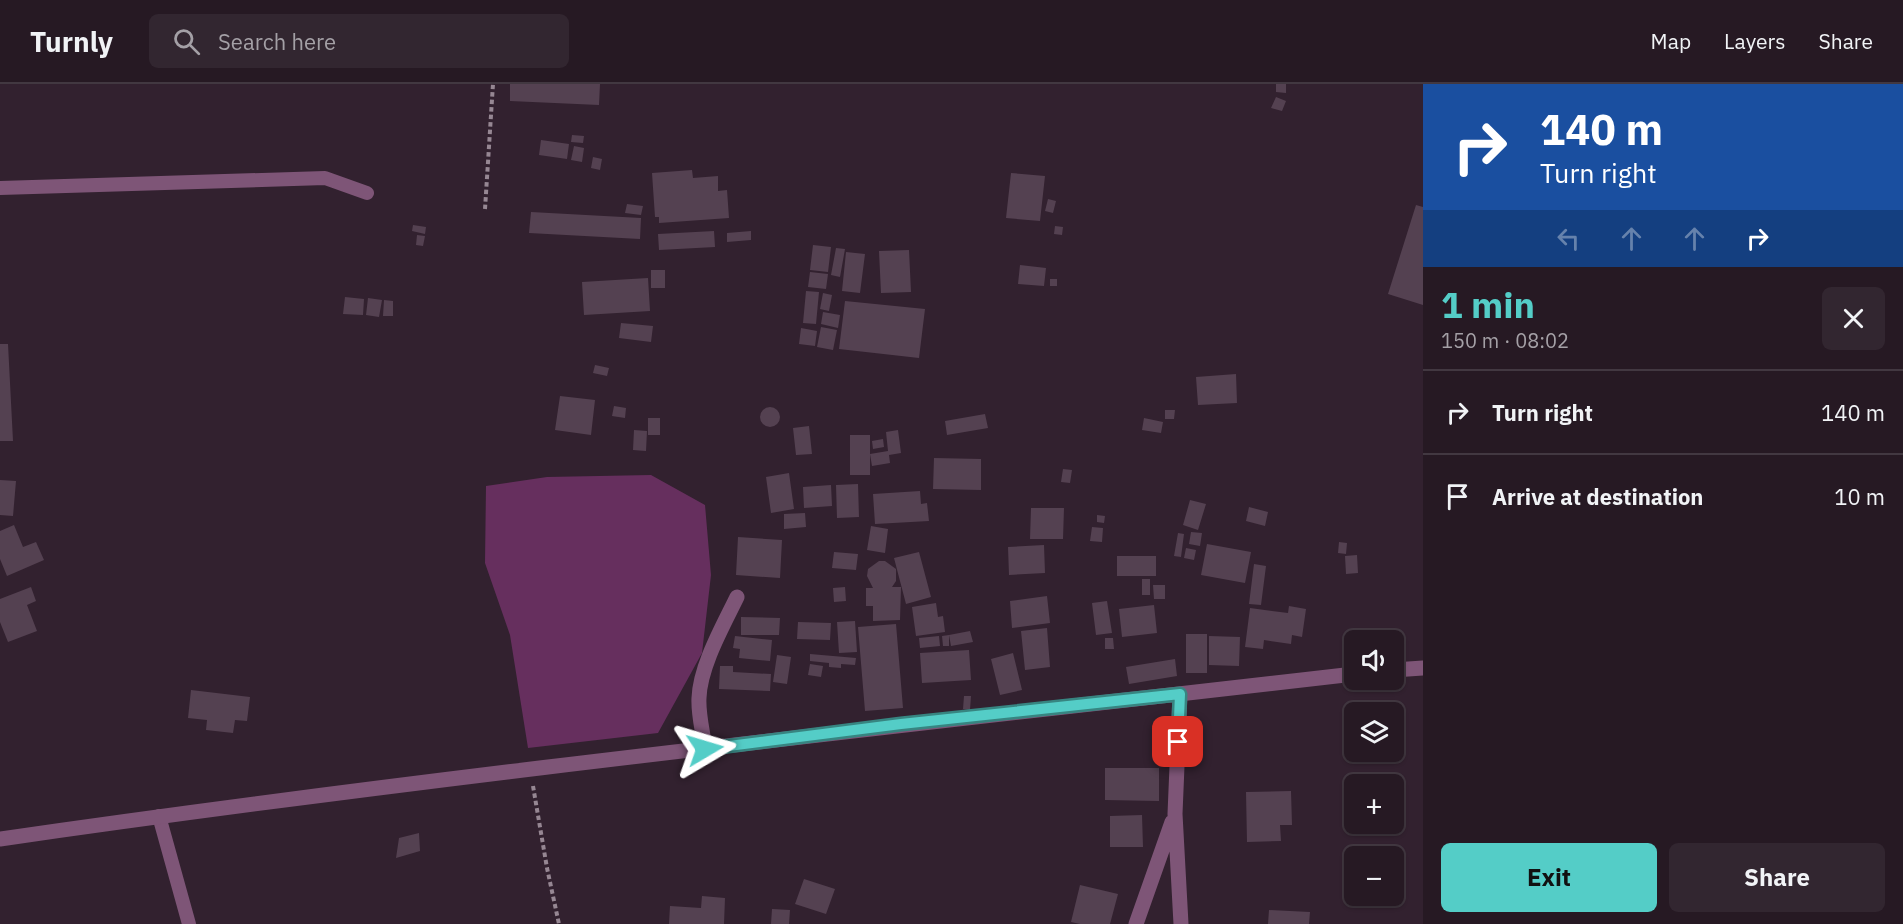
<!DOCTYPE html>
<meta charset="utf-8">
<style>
:root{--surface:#261923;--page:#322630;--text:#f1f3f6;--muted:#a4a0a6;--line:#423841;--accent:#54cdc7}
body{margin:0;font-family:"IBM Plex Sans",sans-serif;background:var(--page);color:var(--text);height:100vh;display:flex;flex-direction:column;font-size:22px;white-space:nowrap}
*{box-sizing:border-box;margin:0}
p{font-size:20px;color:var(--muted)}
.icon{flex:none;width:33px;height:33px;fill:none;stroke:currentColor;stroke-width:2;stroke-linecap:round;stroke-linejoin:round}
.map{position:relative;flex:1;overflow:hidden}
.panel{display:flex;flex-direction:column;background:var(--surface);width:480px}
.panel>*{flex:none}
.top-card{background:#1a4fa0;color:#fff;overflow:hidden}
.controls{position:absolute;left:1344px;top:546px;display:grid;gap:12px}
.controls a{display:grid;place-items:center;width:60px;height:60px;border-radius:9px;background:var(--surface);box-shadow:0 2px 4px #0004,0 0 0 2px var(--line);font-size:30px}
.pin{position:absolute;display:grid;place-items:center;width:51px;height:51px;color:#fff;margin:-26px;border-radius:12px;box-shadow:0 3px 9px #0006}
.me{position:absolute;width:66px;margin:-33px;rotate:83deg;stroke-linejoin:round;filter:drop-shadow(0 0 4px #0008)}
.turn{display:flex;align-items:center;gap:21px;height:126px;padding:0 18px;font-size:27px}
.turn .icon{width:78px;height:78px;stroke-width:2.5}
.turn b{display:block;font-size:42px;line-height:51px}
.lanes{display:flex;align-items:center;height:57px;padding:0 18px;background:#0003;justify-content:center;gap:30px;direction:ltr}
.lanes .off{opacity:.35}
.round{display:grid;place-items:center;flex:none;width:63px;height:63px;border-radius:9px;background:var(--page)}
.head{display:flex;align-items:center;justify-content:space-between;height:102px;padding:0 18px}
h1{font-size:36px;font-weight:800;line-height:45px;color:var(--accent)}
.primary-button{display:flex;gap:12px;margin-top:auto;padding:12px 18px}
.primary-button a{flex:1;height:69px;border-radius:9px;background:var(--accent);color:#111;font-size:24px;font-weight:800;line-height:69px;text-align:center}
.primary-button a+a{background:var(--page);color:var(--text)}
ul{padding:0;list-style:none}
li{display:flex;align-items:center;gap:18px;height:84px;padding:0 18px;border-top:2px solid var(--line)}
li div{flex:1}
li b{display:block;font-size:22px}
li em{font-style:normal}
header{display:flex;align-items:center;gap:36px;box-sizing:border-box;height:84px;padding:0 30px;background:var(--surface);border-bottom:2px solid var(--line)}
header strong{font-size:28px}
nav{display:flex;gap:33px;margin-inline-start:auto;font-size:21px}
.search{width:420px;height:54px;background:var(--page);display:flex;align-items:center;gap:15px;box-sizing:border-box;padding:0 21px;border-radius:9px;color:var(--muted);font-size:22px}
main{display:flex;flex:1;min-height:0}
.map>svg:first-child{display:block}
</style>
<header>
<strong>Turnly</strong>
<div class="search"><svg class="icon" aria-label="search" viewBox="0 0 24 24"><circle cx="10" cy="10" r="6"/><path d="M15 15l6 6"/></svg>Search here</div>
<nav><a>Map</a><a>Layers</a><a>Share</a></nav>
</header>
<main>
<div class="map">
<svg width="1423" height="840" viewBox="0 0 1423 840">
<rect width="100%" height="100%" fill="#32212f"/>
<!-- green -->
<path fill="#662f5e" d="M651,391L705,421L711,491L702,569L658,649L528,664L510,551L485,479L486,402L547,393Z"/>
<!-- building -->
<path fill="#544151" d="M510,0H600L599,21L510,17Z
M1276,0H1286V9L1276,8Z
M1276,13L1286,17L1282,27L1271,24Z
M572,51L584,52L583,59L571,58Z
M541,56L569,60L567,75L539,71Z
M574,62L584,64L582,78L571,76Z
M593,73L602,75L600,86L591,84Z
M692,86L693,94L718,92V107L727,106L729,134L659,139V133H655L652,89Z
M1011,89L1045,92L1040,137L1006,134Z
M1048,115L1056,117L1053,129L1045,127Z
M627,120L643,122L641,131L625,129Z
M1416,121L1423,123V221L1388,210Z
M531,128L641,134L640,155L529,149Z
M413,141L426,143L425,150L412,147Z
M1055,142L1063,143L1062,151L1054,150Z
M714,147L715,163L659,166L658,150Z
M751,147V156L727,158V149Z
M417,151L425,152L423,162L416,161Z
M813,161L831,163L828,188L810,186Z
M836,164L845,165L840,193L831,191Z
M909,166L911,208L881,209L879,167Z
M846,168L865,170L860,209L842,207Z
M1020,181L1046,184L1044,202L1018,200Z
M651,186H665V204H651Z
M810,188L828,190L826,205L808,203Z
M648,194L650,227L584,231L582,198Z
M1050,195H1057V202H1050Z
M806,207L819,208L816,240L803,239Z
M823,209L832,211L829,227L820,225Z
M345,213L364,215L363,231L343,230Z
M368,214L382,216L379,233L366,231Z
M384,216L393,217V232H383Z
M845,217L925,225L919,274L839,265Z
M823,228L840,231L838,244L821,240Z
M621,239L653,242L651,258L619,254Z
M821,243L837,246L833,266L817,263Z
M801,244L817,247L815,262L799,260Z
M0,260H8L13,357H0Z
M595,281L609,284L607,292L593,289Z
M1236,290L1237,319L1198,321L1196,293Z
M560,312L595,316L591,351L555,346Z
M614,322L626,324L625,334L612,332Z
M760 333a10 10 0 1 1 20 0a10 10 0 1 1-20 0Z
M1165,326H1175L1174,335H1165Z
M985,330L988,344L947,351L945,337Z
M648,334H660V351H648Z
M1144,334L1163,338L1161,349L1142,346Z
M809,342L812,370L796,371L793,344Z
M634,346L647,347L646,367L633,366Z
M898,346L901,369L889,371L890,379L872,382L870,370L888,367L886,348Z
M850,351H870V391H850Z
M883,355L884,363L873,365L872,357Z
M934,374L981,375V406L933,405Z
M1063,385L1072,386L1070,399L1061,398Z
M789,389L794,425L771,429L766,393Z
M0,396L16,397L13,432L0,431Z
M858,400L859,433L837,434L836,401Z
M831,401L832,422L804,424L803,403Z
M920,407L921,420L927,419L929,437L875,440L873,410Z
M1190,416L1206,420L1198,446L1183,441Z
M1249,423L1268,428L1265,442L1246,437Z
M1031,424H1064L1063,455H1030Z
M805,429L806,443L784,445V430Z
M1097,431L1105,432L1104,439L1097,438Z
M14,441L23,463L36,458L44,476L7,492L0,475V447Z
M871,442L888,445L885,469L867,466Z
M1092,443L1103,444L1102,458L1090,457Z
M1191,448L1202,449L1200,462L1189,460Z
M1178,449L1184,450L1181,473L1174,472Z
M738,453L782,456L780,494L736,491Z
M1339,458L1347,459L1346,470L1338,469Z
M1207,460L1251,468L1245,499L1201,491Z
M1044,461L1045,489L1009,491L1008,463Z
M1186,464L1196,466L1194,476L1184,474Z
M834,468L858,470L856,486L832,484Z
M919,468L931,513L906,520L894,474Z
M1357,471L1358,489L1346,490L1345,472Z
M1117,472H1156V492H1117Z
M879,477H885L896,485V497L892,503H901L900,536L873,537V522H866V504H873L867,492L868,485Z
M1254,480L1266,482L1261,521L1249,520Z
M1142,495H1150V511H1142Z
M1153,501H1165V515H1154Z
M31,503L36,517L27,521L37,547L8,558L0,538V515Z
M845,503L846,517L834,518L833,504Z
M1047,512L1050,539L1012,544L1010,517Z
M1107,517L1112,549L1096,551L1092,519Z
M936,519L938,533L943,532L945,548L916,552L912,523Z
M1154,521L1157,549L1122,553L1119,525Z
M1289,522L1306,525L1302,553L1292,551L1291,560L1264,556L1263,565L1245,563L1250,524L1288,529Z
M741,533L780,534L779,551H741Z
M855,537L857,568L839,569L837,538Z
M798,538L831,539L830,556L797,555Z
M896,540L903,624L865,627L858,543Z
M1047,544L1050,583L1025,586L1021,547Z
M970,547L973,558L951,562L949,551Z
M1186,550H1207V589H1186Z
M949,551V562H943L942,552Z
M735,552L772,556L770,577L739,574L740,565L733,564Z
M939,552L940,562L920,564L919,554Z
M1209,552L1240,553L1239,582L1209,581Z
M1105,554H1113L1114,565H1105Z
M969,566L971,596L922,599L920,569Z
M1013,569L1022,606L1000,611L991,575Z
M810,570L856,574L855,581L841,580V584L829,583V579L810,577Z
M777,571L791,573L787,600L773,598Z
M1175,575L1177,592L1129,600L1126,583Z
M810,580L823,582L821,593L808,591Z
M720,582H733V588L771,590L770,607L719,605Z
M191,606L250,613L247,637L235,636L233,649L206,646L207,636L188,634Z
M964,612H971L970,626L963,625Z
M1105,684H1159V717L1105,716Z
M1291,707L1292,741H1280L1281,757L1247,758L1246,708Z
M1142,731L1143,763H1110V732Z
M419,749L420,767L396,774L399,754Z
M804,795L835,805L826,830L795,820Z
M1080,801L1118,810L1110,840H1080L1071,838Z
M702,812L725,814L724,840H669L670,822L701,824Z
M772,825L790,826L789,840H771Z
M1269,826L1310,828L1309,840H1268Z"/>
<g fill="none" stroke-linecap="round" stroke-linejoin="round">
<!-- path -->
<path stroke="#968793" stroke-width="4" stroke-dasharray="4.5 3" stroke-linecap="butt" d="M485,125L493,0
M533,702L547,784L559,840"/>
<!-- lane -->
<path stroke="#7e5577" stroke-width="14" d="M0,104L325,94L367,109
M159,732L189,840"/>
<!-- street -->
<path stroke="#7e5577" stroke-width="15" d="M1394,586L1423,584
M1180,610L1175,730L1181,840
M705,665C703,648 698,630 699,614C700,582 723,542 737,513
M0,755C450,690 903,642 1354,590
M1136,840L1172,738"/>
</g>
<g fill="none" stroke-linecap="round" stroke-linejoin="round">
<defs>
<path id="route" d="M705,665L901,640L1180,610L1178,658"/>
</defs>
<!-- route casing -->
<use href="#route" stroke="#378581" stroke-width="15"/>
<!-- route -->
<use href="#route" stroke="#54cdc7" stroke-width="10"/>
</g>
</svg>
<div class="controls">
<a><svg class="icon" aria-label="sound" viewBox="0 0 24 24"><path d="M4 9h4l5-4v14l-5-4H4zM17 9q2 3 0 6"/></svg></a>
<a><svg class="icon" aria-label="layers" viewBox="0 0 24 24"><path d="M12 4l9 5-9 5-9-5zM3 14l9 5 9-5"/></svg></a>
<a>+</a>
<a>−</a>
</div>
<div class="pin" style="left:1178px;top:658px;background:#d93025"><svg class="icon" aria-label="arrive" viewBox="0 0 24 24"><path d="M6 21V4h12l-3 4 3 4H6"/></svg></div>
<svg class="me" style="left:705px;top:665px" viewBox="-20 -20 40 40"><path d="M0-17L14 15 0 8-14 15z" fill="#54cdc7" stroke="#fff" stroke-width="4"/></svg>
</div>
<section class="panel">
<div class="top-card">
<div class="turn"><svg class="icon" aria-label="right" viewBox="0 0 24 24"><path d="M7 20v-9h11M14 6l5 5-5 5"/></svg><div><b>140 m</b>Turn right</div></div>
<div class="lanes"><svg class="icon off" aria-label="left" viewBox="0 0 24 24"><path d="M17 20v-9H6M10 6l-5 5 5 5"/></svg><svg class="icon off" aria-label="ahead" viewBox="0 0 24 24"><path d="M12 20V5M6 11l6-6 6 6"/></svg><svg class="icon off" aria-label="ahead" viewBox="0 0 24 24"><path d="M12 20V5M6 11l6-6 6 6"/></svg><svg class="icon" aria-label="right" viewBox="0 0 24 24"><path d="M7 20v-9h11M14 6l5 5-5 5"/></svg></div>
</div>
<div class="head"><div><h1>1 min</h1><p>150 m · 08:02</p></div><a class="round"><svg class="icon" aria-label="close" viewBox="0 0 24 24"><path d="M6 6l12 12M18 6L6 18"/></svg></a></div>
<ul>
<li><svg class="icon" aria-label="right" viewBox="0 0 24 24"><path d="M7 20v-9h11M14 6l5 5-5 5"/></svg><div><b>Turn right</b></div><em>140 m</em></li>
<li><svg class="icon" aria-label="arrive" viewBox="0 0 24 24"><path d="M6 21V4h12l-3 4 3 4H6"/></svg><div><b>Arrive at destination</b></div><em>10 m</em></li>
</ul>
<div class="primary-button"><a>Exit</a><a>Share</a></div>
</section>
</main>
